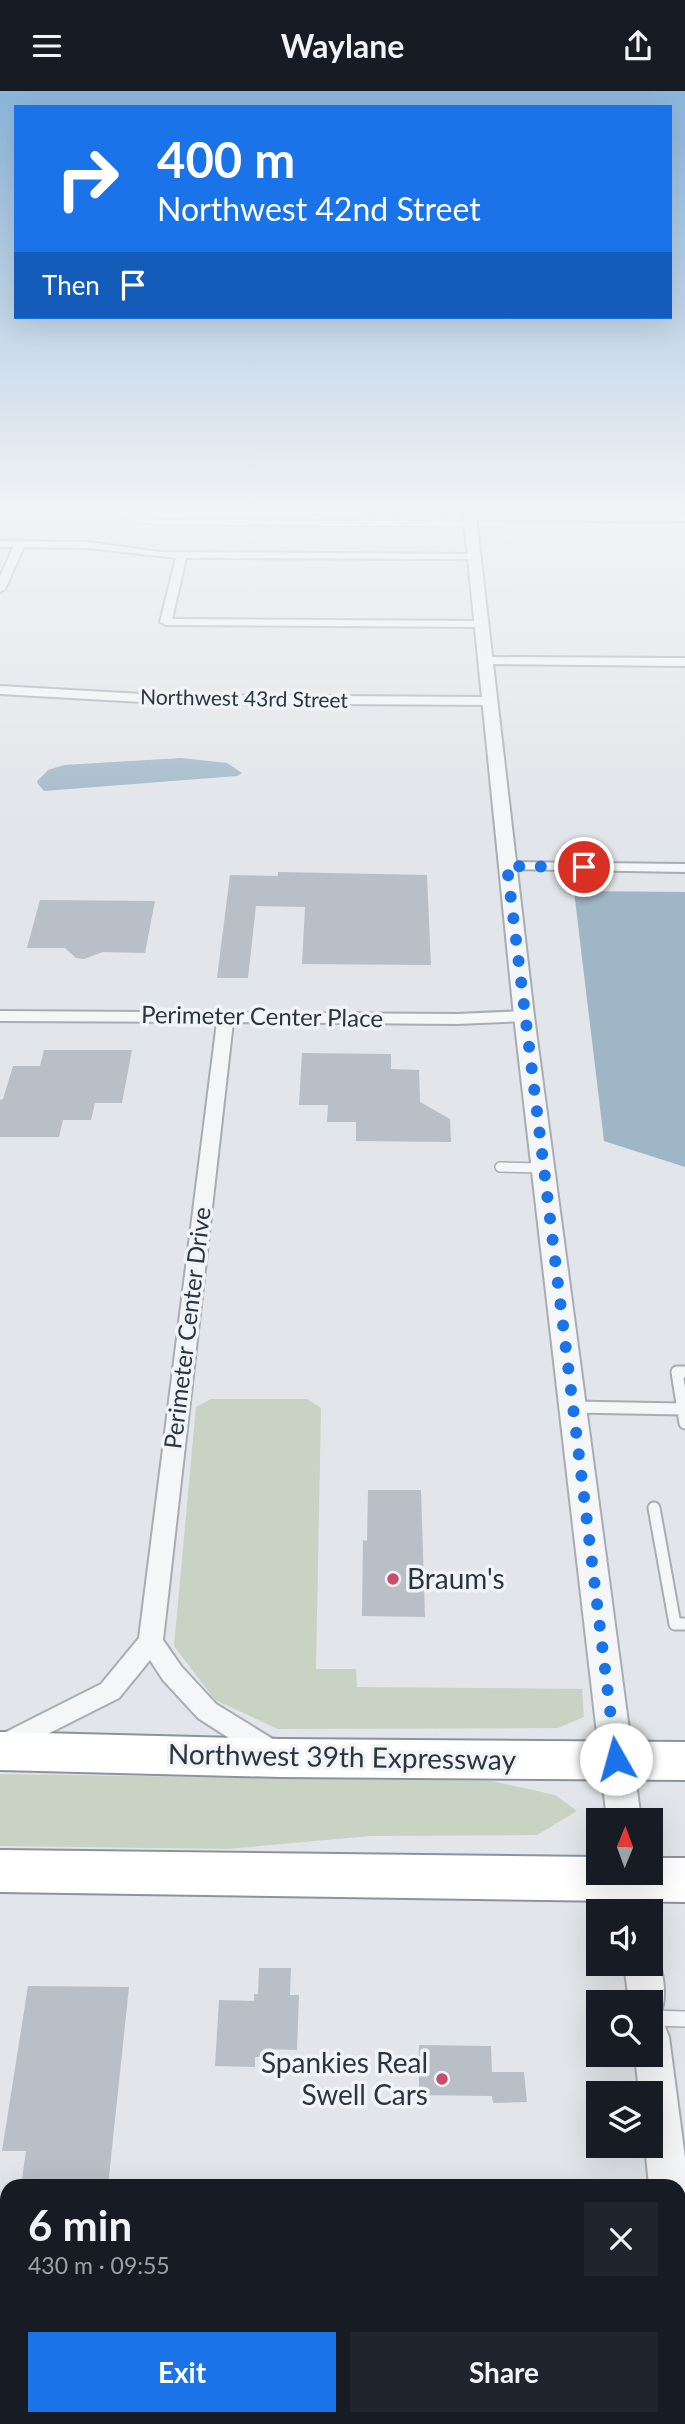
<!DOCTYPE html>
<meta charset="utf-8">
<style>
:root{--surface:#171b24;--page:#20242c;--text:#f1f3f6;--muted:#9ea1a6;--accent:#1a73e8}
body{margin:0;font-family:Lato,sans-serif;background:var(--page);color:var(--text);height:100vh;display:flex;flex-direction:column;font-size:26px;white-space:nowrap}
*{box-sizing:border-box;margin:0}
p{font-size:23px;color:var(--muted)}
.icon{flex:none;width:38px;height:38px;fill:none;stroke:currentColor;stroke-width:2;stroke-linecap:round;stroke-linejoin:round}
.map{position:relative;flex:1;overflow:hidden}
.drawer{position:absolute;left:0px;top:2088px;width:686px;height:247px;display:flex;flex-direction:column;background:var(--surface);border-radius:21px 21px 0 0;box-shadow:0 7px 28px #0002}
.drawer>*{flex:none}
.top-card{position:absolute;left:14px;top:14px;width:658px;height:214px;border-radius:0px;box-shadow:0 7px 28px #0002;background:#1a73e8;color:#fff;overflow:hidden}
.needle{width:46px;rotate:1deg}
.buttons{position:absolute;left:586px;top:1717px;display:grid;gap:14px}
.buttons a{display:grid;place-items:center;width:77px;height:77px;border-radius:0px;background:var(--surface);box-shadow:0 7px 28px #0002;font-size:35px}
.pin{position:absolute;display:grid;place-items:center;width:60px;height:60px;color:#fff;margin:-30px;border:4px solid #fff;border-radius:50%;box-shadow:0 2px 7px #0007}
.me{position:absolute;width:77px;margin:-38px;rotate:353deg;stroke-linejoin:round;filter:drop-shadow(0 0 5px #0008)}
.turn{display:flex;align-items:center;gap:24px;height:147px;padding:0 28px;font-size:32px}
.turn .icon{width:91px;height:91px;stroke-width:2.5}
.turn b{display:block;font-size:49px;line-height:60px}
.then{display:flex;align-items:center;height:66px;padding:0 28px;background:#0003;gap:14px;font-size:26px}
.round{display:grid;place-items:center;flex:none;width:74px;height:74px;border-radius:0px;background:var(--page)}
.summary{display:flex;align-items:center;justify-content:space-between;height:119px;padding:0 28px}
h1{font-size:42px;font-weight:700;line-height:52px}
.action{display:flex;gap:14px;margin-top:auto;padding:14px 28px}
.action a{flex:1;height:80px;border-radius:0px;background:var(--accent);color:#fff;font-size:28px;font-weight:700;line-height:80px;text-align:center}
.action a+a{background:var(--page);color:var(--text)}
header{display:flex;justify-content:space-between;align-items:center;height:91px;padding:0 28px;background:var(--surface);font-size:32px;font-weight:700}
.map>svg:first-child{display:block}
</style>
<header><svg class="icon" aria-label="menu" viewBox="0 0 24 24"><path d="M4 6h16M4 12h16M4 18h16"/></svg>Waylane<svg class="icon" aria-label="share" viewBox="0 0 24 24"><path d="M12 15V3M7 8l5-5 5 5M5 13v7h14v-7"/></svg></header>
<div class="map">
<svg width="685" height="2333" viewBox="0 0 685 2333">
<rect width="100%" height="100%" fill="#e2e5e9"/>
<!-- green -->
<path fill="#c9d3c3" d="M211,1308H307L321,1317L316,1578H356L357,1596L582,1598L584,1626L558,1637L278,1638L215,1609L174,1555L196,1316Z
M0,1683L492,1690L555,1704L577,1720L537,1744L370,1745L228,1758L0,1755Z"/>
<!-- water -->
<path fill="#9fb6c7" d="M181,667L227,672L242,682L237,685L44,700L38,693L37,690L48,679L64,674Z
M574,800L685,801V1076L604,1050Z"/>
<!-- building -->
<path fill="#b9bfc6" d="M278,781L427,784L431,874L302,873L305,816L256,815L248,887H217L230,784L278,785Z
M40,809L155,810L145,862L103,861L84,868L76,867L65,857H27Z
M44,959H132L122,1012H95L91,1029H63L59,1046H0V1009L3,1008L13,975H40Z
M302,962L391,963V978L419,979L420,1011L450,1028L451,1051L356,1050V1031H327L328,1014H299Z
M368,1399H421L425,1526L362,1525L363,1449L367,1450Z
M259,1877H291L290,1904H299L297,1959L264,1958V1966H255V1976L215,1975L219,1909L254,1910V1903H258Z
M28,1895L129,1896L108,2095H21L26,2060H2Z
M419,1954L491,1955L492,1981H524L527,2011L493,2012L492,2005L419,2004Z"/>
<g fill="none" stroke-linecap="round" stroke-linejoin="round">
<defs>
<path id="service-far3" d="M114,418L137,429L155,431L470,433
M369,418V432
M398,418L399,432
M437,418L438,432"/>
<path id="service-far2" d="M500,1076L543,1077
M677,1282L685,1281"/>
<path id="service-far1" d="M685,1281H677L685,1332
M573,1316L682,1318
M654,1417L675,1533H685"/>
<path id="service" d="M651,1927L685,1928
M679,2146H685
M679,2283L685,2284"/>
<path id="minor" d="M466,424H685V430L470,429L465,426Z
M0,450L88,451L160,461L473,463L478,466L477,468L186,467L172,528L480,530L486,533L480,536L166,534L160,531L176,467L88,457L24,456L5,498L0,501V486L13,456H0Z
M484,566L685,567V575L480,573L478,570Z
M0,595L160,604L488,606L494,610L488,614L160,612L0,603Z
M507,771L685,773V781L502,778L500,775L502,772Z
M0,920L457,923L524,920L532,925L524,930L457,933L233,931L163,1549L181,1575L216,1613L281,1653L285,1661L281,1669L272,1672L263,1669L198,1627L163,1589L150,1569L119,1607L0,1667V1644L101,1593L139,1547L217,931L0,930Z"/>
<path id="tertiary" d="M463,418H475L534,925L641,1729H607L514,925Z
M614,1782H648L653,1820L651,1826V1820H619Z
M651,1858L655,1860C663,1879 668,1904 660,1924L651,1927V1911H629L624,1872H651Z
M651,1928L664,1933L669,1946L685,2067V2104L679,2110V2095H649L645,2054H651V2002H639L635,1964H651Z
M679,2163L685,2165V2254L679,2251Z"/>
<path id="trunk" d="M0,1641L281,1648L685,1651V1689L281,1686L0,1679Z
M0,1759L598,1766V1782H651V1767H685V1811L0,1801Z"/>
</defs>
<!-- service-far3 casing -->
<use href="#service-far3" stroke="#a7adb3" stroke-width="7"/>
<!-- service-far2 casing -->
<use href="#service-far2" stroke="#a7adb3" stroke-width="12"/>
<!-- service-far1 casing -->
<use href="#service-far1" stroke="#a7adb3" stroke-width="15"/>
<!-- service casing -->
<use href="#service" stroke="#a7adb3" stroke-width="18"/>
<!-- minor casing -->
<use href="#minor" stroke="#a7adb3" stroke-width="4"/>
<!-- tertiary casing -->
<use href="#tertiary" stroke="#a7adb3" stroke-width="4"/>
<!-- trunk casing -->
<use href="#trunk" stroke="#8a949f" stroke-width="4"/>
<!-- service-far3 -->
<use href="#service-far3" stroke="#f4f6f8" stroke-width="5"/>
<!-- service-far2 -->
<use href="#service-far2" stroke="#f4f6f8" stroke-width="9"/>
<!-- service-far1 -->
<use href="#service-far1" stroke="#f4f6f8" stroke-width="11"/>
<!-- service -->
<use href="#service" stroke="#f4f6f8" stroke-width="15"/>
<!-- minor -->
<use href="#minor" fill="#f4f6f8" fill-rule="evenodd"/>
<!-- tertiary -->
<use href="#tertiary" fill="#f4f6f8" fill-rule="evenodd"/>
<!-- trunk -->
<use href="#trunk" fill="#fff" fill-rule="evenodd"/>
</g>
<!-- sky -->
<linearGradient id="sky" x2="0" y2="1"><stop stop-color="#8bb5db"/><stop offset="0.56" stop-color="#f2f3f5"/><stop offset="1" stop-color="#f2f3f5" stop-opacity="0"/></linearGradient>
<rect width="685" height="744" fill="url(#sky)"/>
<g fill="none" stroke-linecap="round" stroke-linejoin="round">
<!-- route -->
<path stroke="#1a73e8" stroke-width="12" stroke-dasharray="0 21.6" d="M584,776L507,775L616,1668"/>
</g>
<!-- markers -->
<g fill="#c74f6b" stroke="#f1f4f7" stroke-width="2.5">
<circle cx="393" cy="1488" r="7"/>
<circle cx="442" cy="1988" r="7"/>
</g>
<g text-anchor="middle" stroke-width="7" stroke-linejoin="round" paint-order="stroke">
<!-- far-street labels -->
<g font-size="21" fill="#2b3540" stroke="#f1f4f7">
<text transform="translate(244 608) rotate(1)" y="7">Northwest 43rd Street</text>
</g>
<!-- street labels -->
<g font-size="24" fill="#2b3540" stroke="#f1f4f7">
<text transform="translate(262 926) rotate(1)" y="8">Perimeter Center Place</text>
<text transform="translate(188 1237) rotate(-83)" y="8">Perimeter Center Drive</text>
</g>
<!-- near-poi labels -->
<g font-size="28" fill="#2b3540" stroke="#f1f4f7" text-anchor="start">
<text x="407" y="1498">Braum's</text>
<text x="428" y="1982" text-anchor="end">Spankies Real<tspan x="428" dy="32">Swell Cars</tspan></text>
</g>
<!-- near-street labels -->
<g font-size="28" fill="#2b3540" stroke="#f1f4f7">
<text transform="translate(342 1666) rotate(1)" y="10">Northwest 39th Expressway</text>
</g>
</g>
</svg>
<div class="buttons">
<a><svg class="needle" viewBox="-14 -14 28 28"><path d="M0-13l5 13h-10z" fill="#e53935"/><path d="M0 13l5-13h-10z" fill="#9ea1a6"/></svg></a>
<a><svg class="icon" aria-label="sound" viewBox="0 0 24 24"><path d="M4 9h4l5-4v14l-5-4H4zM17 9q2 3 0 6"/></svg></a>
<a><svg class="icon" aria-label="search" viewBox="0 0 24 24"><circle cx="10" cy="10" r="6"/><path d="M15 15l6 6"/></svg></a>
<a><svg class="icon" aria-label="layers" viewBox="0 0 24 24"><path d="M12 4l9 5-9 5-9-5zM3 14l9 5 9-5"/></svg></a>
</div>
<div class="pin" style="left:584px;top:776px;background:#d93025"><svg class="icon" aria-label="arrive" viewBox="0 0 24 24"><path d="M6 21V4h12l-3 4 3 4H6"/></svg></div>
<svg class="me" style="left:616px;top:1668px" viewBox="-20 -20 40 40"><circle r="19" fill="#fff"/><path d="M0-13L10 11 0 6-10 11z" fill="#1a73e8"/></svg>
<div class="top-card">
<div class="turn"><svg class="icon" aria-label="right" viewBox="0 0 24 24"><path d="M7 20v-9h11M14 6l5 5-5 5"/></svg><div><b>400 m</b>Northwest 42nd Street</div></div>
<div class="then">Then<svg class="icon" aria-label="arrive" viewBox="0 0 24 24"><path d="M6 21V4h12l-3 4 3 4H6"/></svg></div>
</div>
<section class="drawer">
<div class="summary"><div><h1>6 min</h1><p>430 m · 09:55</p></div><a class="round"><svg class="icon" aria-label="close" viewBox="0 0 24 24"><path d="M6 6l12 12M18 6L6 18"/></svg></a></div>
<div class="action"><a>Exit</a><a>Share</a></div>
</section>
</div>
